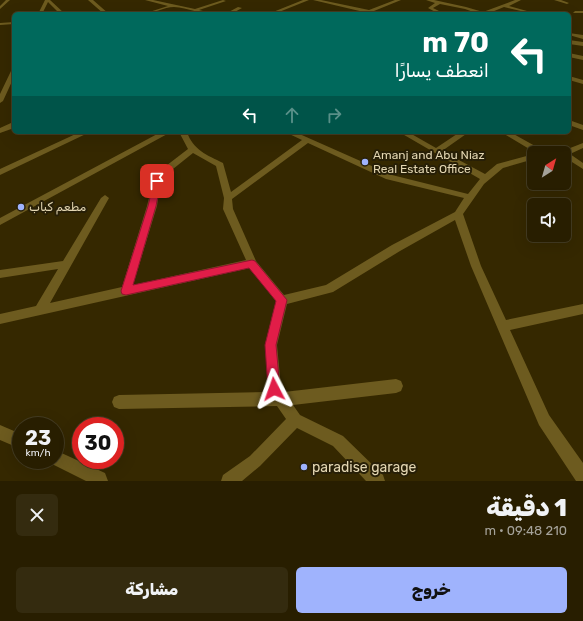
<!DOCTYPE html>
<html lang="ar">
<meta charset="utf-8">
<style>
:root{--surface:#281e00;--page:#342b0f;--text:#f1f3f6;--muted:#a5a299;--line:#443c22;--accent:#9fb3fd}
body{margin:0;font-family:Rubik,"Noto Naskh Arabic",sans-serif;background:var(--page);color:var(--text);direction:rtl;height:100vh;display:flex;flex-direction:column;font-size:15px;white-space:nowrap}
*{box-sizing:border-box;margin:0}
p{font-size:13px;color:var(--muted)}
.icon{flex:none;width:22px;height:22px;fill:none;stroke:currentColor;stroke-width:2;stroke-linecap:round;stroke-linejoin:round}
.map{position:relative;height:481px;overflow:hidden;direction:ltr}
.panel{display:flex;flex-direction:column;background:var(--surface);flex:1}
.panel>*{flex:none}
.top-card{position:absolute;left:12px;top:12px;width:559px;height:122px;border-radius:6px;box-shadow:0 4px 16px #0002,0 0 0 1px var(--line);direction:rtl;background:#00695c;color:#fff;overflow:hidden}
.needle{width:26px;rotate:37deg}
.controls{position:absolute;left:527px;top:146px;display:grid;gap:8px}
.controls a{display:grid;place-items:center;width:44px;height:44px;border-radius:6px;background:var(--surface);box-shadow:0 4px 16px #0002,0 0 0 1px var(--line);font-size:20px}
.speed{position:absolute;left:12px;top:417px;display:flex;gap:8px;font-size:20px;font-weight:700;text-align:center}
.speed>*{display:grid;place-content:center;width:52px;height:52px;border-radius:50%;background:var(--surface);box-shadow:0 4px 16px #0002,0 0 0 1px var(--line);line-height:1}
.speed small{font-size:10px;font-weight:400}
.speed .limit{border:6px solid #d22;background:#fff;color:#111}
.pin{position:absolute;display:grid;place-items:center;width:34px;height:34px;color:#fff;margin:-17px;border-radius:8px;box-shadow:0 2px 6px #0006}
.me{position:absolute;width:44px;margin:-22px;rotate:356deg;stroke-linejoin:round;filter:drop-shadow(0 0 3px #0008)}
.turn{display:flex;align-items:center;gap:14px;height:84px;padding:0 16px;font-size:18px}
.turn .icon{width:52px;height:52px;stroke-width:2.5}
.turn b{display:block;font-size:28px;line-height:34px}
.lanes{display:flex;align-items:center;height:38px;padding:0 16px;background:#0003;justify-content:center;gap:20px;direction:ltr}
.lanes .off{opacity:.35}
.round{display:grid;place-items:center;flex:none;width:42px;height:42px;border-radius:6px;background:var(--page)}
.head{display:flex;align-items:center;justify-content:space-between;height:68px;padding:0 16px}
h1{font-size:24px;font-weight:800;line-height:30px}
.action{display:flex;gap:8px;margin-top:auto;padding:8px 16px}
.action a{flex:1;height:46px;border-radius:6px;background:var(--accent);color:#111;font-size:16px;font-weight:800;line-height:46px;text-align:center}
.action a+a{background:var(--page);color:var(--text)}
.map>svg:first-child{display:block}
</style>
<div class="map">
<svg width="583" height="481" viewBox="0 0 583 481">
<rect width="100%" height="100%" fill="#352800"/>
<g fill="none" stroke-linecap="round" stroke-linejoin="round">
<!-- minor -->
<path fill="#6d5b1f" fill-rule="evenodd" d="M6,0H10L0,9V6Z
M45,0H50L65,14H60L48,2L42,14H38Z
M88,0H93L109,14H104Z
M145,0H153L195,9L223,0L226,1L199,10L215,14C201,14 188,8 174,7C164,7 153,14 143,14L168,6Z
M303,0H309L274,14H268Z
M313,0H321L369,10L395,0H401L374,11L382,14L368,13Z
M426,0H434L466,7L483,12L515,0H521L509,6L527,11L525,12L504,7L487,14H479L465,9L440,4L433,8L445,14H439L428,8L435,3Z
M554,0H561L569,3L567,4Z
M238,7L242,8L231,14H225Z
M575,11H583V13H573Z
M14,22V24L0,25V23Z
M569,33L583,35V39L569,35Z
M569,40L583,42V46L569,44Z
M569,53L583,56V60L569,57Z
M14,69V77L3,101L0,103V94L11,71Z
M569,76L583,80V84L569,80Z
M569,120L583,125V130L569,125Z
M11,123H14V128L0,133V128Z
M80,132H90L0,175V169Z
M161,132H171L0,225V218Z
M179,132H187C193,150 207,155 223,163L231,192L302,140L285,132H295L392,175L468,194L480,179L399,132H408L436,148L460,132H469L442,151L485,174L497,164L534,154V159L503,168L484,184L463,214L481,266L506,320L583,304V314L510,330L549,415L583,463V481H576L539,425L471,266L455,220L400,251L333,292L287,304L277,345L281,387L284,392L396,379L401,381L403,386L401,391L396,393L293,405L300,415L343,436L383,475L385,481H366L333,446L297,428L260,466L242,481H221L223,475L250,456L286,419L277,406L119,409L114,407L112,402L114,397L119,395L269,392L265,345L276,301L250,268L0,324V314L36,306L58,269L0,278V270L63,261L101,198L105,195L109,198L50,303L122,287L147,206L153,181L162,169L188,149ZM308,143L386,179L464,198L455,212L392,245L326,285L284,295L256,261L233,209L232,199ZM193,153L216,166L224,198L223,209L246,260L133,285L157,206L161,181L168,173Z
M501,132H510L544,151L559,147L565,150L583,143V148L570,154L583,163V169L564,157V153L558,152L536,153Z
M0,425L21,434V449L0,440Z
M55,450L105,473L108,481H86L50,463L48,460H55Z"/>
</g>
<!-- route -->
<path fill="#e11d48" stroke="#92132f" d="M157,178L161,181L156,206L133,285L252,260L255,261L287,300L276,345L280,389L278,393L274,395L270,393L268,389L265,345L276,301L249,268L126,295L122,294L121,291L148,206L154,181Z"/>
<!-- markers -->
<g fill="#9fb3fd" stroke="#271f07" stroke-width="1.5">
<circle cx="365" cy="162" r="4"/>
<circle cx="21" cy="207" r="4"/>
<circle cx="304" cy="467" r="4"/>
</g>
<g text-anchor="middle" stroke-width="4" stroke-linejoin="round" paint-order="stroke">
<!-- poi labels -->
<g font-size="12" fill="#e3d6b2" stroke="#271f07" text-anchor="start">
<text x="373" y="159">Amanj and Abu Niaz<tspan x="373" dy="14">Real Estate Office</tspan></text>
<text x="29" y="211">مطعم كباب</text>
</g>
<!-- near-poi labels -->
<g font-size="14" fill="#e3d6b2" stroke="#271f07" text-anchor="start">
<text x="312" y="472">paradise garage</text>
</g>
</g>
</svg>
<div class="controls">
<a><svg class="needle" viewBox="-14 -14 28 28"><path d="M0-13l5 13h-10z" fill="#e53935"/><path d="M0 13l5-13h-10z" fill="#a5a299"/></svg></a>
<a><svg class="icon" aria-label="sound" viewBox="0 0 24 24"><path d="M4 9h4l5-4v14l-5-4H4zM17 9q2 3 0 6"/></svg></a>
</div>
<div class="speed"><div>23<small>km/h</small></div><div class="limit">30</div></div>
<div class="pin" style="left:157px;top:181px;background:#d93025"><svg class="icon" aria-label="arrive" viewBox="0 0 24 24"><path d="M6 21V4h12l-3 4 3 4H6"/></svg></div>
<svg class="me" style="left:274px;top:389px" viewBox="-20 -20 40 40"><path d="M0-17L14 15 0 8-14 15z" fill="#e11d48" stroke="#fff" stroke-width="4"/></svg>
<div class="top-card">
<div class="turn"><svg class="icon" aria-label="left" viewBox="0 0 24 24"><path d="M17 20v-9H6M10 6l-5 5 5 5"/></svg><div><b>70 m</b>انعطف يسارًا</div></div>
<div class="lanes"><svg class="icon" aria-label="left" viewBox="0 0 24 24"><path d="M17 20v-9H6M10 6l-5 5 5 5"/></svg><svg class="icon off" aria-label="ahead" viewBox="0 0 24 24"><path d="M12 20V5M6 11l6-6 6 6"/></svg><svg class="icon off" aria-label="right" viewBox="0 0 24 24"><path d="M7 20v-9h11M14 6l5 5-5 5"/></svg></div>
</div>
</div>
<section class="panel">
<div class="head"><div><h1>1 دقيقة</h1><p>210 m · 09:48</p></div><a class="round"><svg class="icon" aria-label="close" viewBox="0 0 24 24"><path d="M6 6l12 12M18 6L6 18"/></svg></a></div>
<div class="action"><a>خروج</a><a>مشاركة</a></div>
</section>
